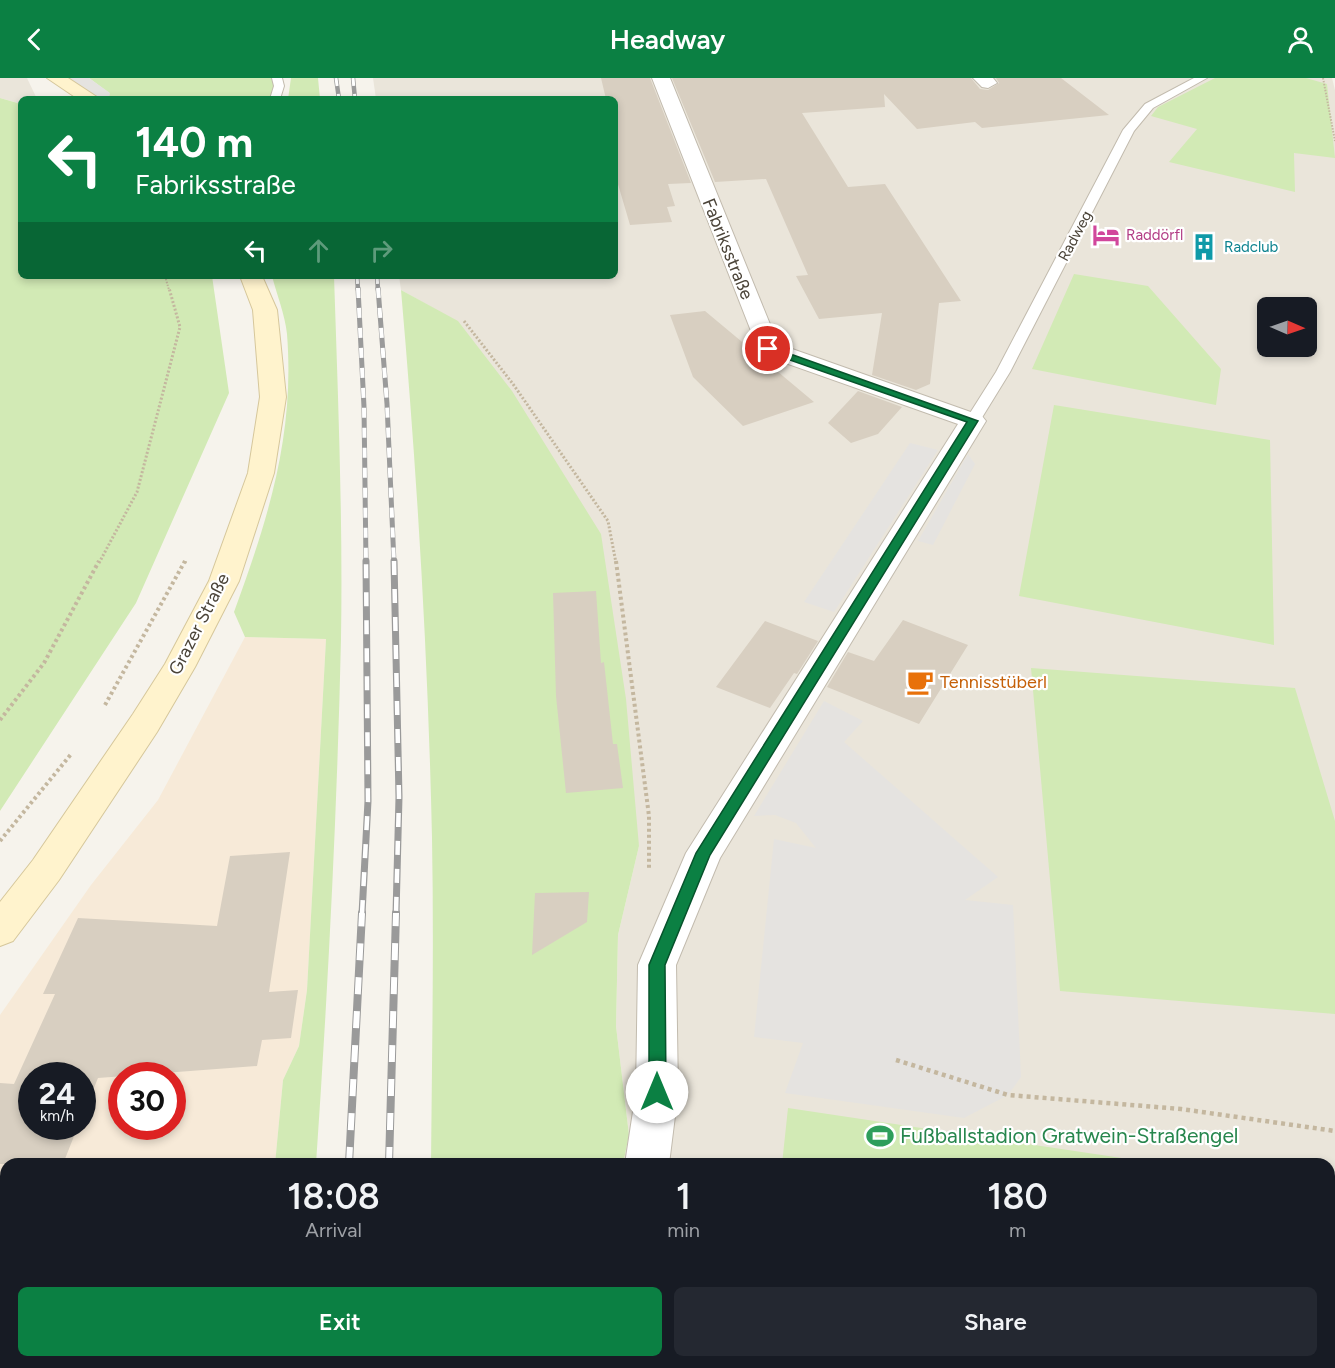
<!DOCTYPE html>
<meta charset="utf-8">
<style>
:root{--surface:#171b24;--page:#242831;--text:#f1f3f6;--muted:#9ea1a6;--accent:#0b8043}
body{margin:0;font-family:Figtree,sans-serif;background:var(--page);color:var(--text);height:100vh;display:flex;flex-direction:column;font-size:22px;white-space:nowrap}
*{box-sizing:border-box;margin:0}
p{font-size:20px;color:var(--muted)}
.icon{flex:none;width:33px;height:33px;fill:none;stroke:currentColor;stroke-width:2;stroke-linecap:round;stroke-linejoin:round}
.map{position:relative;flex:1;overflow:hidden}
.side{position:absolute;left:0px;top:1080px;width:1335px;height:210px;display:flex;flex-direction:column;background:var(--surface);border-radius:18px 18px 0 0;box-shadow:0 3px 9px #0003}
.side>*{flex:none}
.top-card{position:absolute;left:18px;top:18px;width:600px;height:183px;border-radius:9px;box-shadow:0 3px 9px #0003;background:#0b8043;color:#fff;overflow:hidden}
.needle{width:39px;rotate:92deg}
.controls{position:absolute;left:1257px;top:219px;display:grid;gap:12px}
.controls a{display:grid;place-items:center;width:60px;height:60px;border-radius:9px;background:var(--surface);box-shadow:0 3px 9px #0003;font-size:30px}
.speed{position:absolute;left:18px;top:984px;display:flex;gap:12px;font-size:30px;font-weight:700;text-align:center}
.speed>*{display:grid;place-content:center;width:78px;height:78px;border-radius:50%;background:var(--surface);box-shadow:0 3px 9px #0003;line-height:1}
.speed small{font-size:15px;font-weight:400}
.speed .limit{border:9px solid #d22;background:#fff;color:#111}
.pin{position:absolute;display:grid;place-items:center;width:51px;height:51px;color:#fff;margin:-26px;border:3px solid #fff;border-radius:50%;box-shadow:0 2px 6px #0007}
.me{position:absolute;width:66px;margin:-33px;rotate:0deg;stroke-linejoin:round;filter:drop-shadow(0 0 4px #0008)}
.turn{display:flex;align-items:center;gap:21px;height:126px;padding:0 18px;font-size:27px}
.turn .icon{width:78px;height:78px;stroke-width:2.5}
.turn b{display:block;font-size:42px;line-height:51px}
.lanes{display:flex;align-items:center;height:57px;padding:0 18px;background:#0003;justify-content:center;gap:30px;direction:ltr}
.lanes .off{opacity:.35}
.eta{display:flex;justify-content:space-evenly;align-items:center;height:102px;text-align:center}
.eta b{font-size:36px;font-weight:600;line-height:42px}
.action{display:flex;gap:12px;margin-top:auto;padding:12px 18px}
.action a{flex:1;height:69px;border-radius:9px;background:var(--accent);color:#fff;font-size:24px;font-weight:600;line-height:69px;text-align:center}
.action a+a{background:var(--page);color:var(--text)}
header{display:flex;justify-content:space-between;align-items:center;height:78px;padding:0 18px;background:var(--accent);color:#fff;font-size:27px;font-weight:600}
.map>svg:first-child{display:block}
</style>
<header><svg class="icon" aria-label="back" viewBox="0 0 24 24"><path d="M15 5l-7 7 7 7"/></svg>Headway<svg class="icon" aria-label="person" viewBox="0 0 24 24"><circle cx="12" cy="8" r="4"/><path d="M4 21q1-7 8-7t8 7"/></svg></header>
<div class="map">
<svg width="1335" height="1290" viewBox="0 0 1335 1290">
<rect width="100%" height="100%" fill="#f6f3ec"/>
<!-- residential -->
<path fill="#eae5da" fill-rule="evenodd" d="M0,0H27L37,21H21V26L0,20Z
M373,0H1332L1335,12V1290H431V1284H1329V1086H623L629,1057L616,948L618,857L639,768L458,244L401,212L399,198H615V21H376ZM1268,230H1306V268H1268Z"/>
<!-- commercial -->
<path fill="#f7ead8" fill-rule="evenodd" d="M245,559L326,561L307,912L299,968L283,1002L275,1086H6V1266H0V937L91,807L158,722ZM32,998H82V1048H32ZM122,998H172V1048H122Z"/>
<!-- green -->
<path fill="#d2eab5" d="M89,0H277L275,21H109V15Z
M291,0H318L320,21H288Z
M1215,0H1306L1327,6L1335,80L1294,75L1295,114L1169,84L1197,51L1151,38L1158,29Z
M0,20L21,26V198H212L229,315L136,525L0,733Z
M1074,196L1148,208L1221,291L1216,327L1032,291Z
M272,198H334C338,319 343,440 341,561C337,736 328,911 316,1086H275L283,1002L299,968L307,912L326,561L245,559L234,534C268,441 295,357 287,256C285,237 277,217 272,198Z
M401,212L458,243L512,313L601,456L626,621L639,768L618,857L616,948L629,1057L623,1086H431C432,977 434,868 432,760C428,577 417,395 401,212Z
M1054,327L1270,362L1274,567L1019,518Z
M1031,590L1295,610L1335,743V936L1060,913Z
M788,1030L1162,1086H782Z
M1329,1111L1335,1112V1290H782L783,1284H1329Z"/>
<!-- parking -->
<path fill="#e5e3e0" d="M56,0H89L110,15L109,21H91Z
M910,365L938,372L834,534L804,524Z
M968,376L975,386L933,467L918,463Z
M824,623L863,643L844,664L998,799L965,822L1013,827L1021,999L1008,1017L964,1040L785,1015L803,965L754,959L774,761L816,770L796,745L775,737L754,738Z"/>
<!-- building -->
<path fill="#d8cfc1" d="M601,0H650L691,105L668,106L675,128L667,129L672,144L630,147L615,96V21H606Z
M672,0H971L980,11L988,12L999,5L996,0H1061L1109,37L982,50L975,44L917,51L884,16L885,29L802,35L848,109L885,106L961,223L939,225L930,306L916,312L872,297L882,235L819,241L796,198L808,197L766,101L715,104Z
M705,233L814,324L743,348L693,299L670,237Z
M858,313L902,329L878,356L851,365L828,345Z
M596,513L601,585L604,584L613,666H617L623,710L566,715L556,618L553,515Z
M903,542L968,567L919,646L827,609L848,574L874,583Z
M765,543L818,563L797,596L794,595L770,630L716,609Z
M290,774L269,914L298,912L291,960L262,962L257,988L98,1000L82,1039V998H32V1048H78L63,1086H0V1005L14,1006L55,916H43L78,840L217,848L230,778Z
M589,814L587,844L532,877L535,815Z"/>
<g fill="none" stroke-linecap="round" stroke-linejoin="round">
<defs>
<path id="lane" d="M272,0H282L284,8L280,21H270L274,8Z
M1194,0H1207L1153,30L1134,53L1010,294L978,346H968L965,343L996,294L1123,52L1145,26Z"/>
<path id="street" d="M652,0H670L778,266L982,338L986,343L720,780L676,887L678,1014L669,1086H625L636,1014L638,887L686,775L958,346L760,276Z
M973,0H993L997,5L988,10L982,9Z
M6,1267V1284H94L92,1290H0V1269Z"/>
<path id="secondary" d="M47,0H68L100,21H78Z
M240,198H262L277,232L286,319L274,395L239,503L195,589L157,654L59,802L13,863L0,868V824L33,782L133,636L165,586L209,503L248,395L260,319L253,232Z"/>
</defs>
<!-- lane casing -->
<use href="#lane" stroke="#c2bbae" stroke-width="2"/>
<!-- street casing -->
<use href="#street" stroke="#c2bbae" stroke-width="2"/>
<!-- secondary casing -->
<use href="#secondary" stroke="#d6c79b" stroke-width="2"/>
<!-- path-far3 -->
<path stroke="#c4b79f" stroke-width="2" stroke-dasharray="1.5 1.5" stroke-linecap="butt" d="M1323,0L1335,63
M165,198L169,212"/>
<!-- path-far2 -->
<path stroke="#c4b79f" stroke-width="3" stroke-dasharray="2 2" stroke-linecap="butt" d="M464,243L513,306L608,443L616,485
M99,485L137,414L180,249L169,210
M185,485L186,482"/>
<!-- path-far1 -->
<path stroke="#c4b79f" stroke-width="4" stroke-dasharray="3 3" stroke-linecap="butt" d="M616,483L649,738V791
M105,627L185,483
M0,642L44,585L99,483
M0,763L72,675"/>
<!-- path -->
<path stroke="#c4b79f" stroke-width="4.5" stroke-dasharray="4 4" stroke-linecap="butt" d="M896,982L1008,1017L1181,1031L1335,1053
M603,1290L607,1284"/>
<!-- lane -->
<use href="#lane" fill="#fff" fill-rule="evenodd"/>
<!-- street -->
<use href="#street" fill="#fff" fill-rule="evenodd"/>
<!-- secondary -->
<use href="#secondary" fill="#fff3cd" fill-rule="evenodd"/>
<defs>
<path id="rail-far3" d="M336,0L339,21
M353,0L355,21
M357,198L358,212
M377,198L378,212"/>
<path id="rail-far2" d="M358,210L364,329L366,485
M378,210L387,326L394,485"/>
<path id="rail-far1" d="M394,483L399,719L396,836
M362,836L368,723L366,483"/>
<path id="rail" d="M349,1086L362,835
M389,1086L396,835
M339,1284V1290
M380,1290L381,1284"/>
</defs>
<!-- rail-far3 casing -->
<use href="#rail-far3" stroke="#9a9a9a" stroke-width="4.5"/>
<!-- rail-far2 casing -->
<use href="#rail-far2" stroke="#9a9a9a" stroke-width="5"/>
<!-- rail-far1 casing -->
<use href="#rail-far1" stroke="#9a9a9a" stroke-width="7"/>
<!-- rail casing -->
<use href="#rail" stroke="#9a9a9a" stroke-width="8"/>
<!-- rail-far3 -->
<use href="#rail-far3" stroke="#fff" stroke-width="3" stroke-dasharray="8" stroke-linecap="butt"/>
<!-- rail-far2 -->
<use href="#rail-far2" stroke="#fff" stroke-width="4" stroke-dasharray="10" stroke-linecap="butt"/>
<!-- rail-far1 -->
<use href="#rail-far1" stroke="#fff" stroke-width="4.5" stroke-dasharray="14" stroke-linecap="butt"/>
<!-- rail -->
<use href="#rail" stroke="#fff" stroke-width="6" stroke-dasharray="17" stroke-linecap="butt"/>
</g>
<!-- route -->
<path fill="#0b8043" stroke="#07532c" stroke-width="1.5" d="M768,268L978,343L710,777L665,887L666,1014L663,1020L657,1022L651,1020L649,1014V887L696,775L967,344L764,273L763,271Z"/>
<!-- icons -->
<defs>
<symbol id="hotel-bare" viewBox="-9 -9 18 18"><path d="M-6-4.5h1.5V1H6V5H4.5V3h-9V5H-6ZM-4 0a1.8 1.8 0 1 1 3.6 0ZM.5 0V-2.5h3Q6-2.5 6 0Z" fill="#d1479c" stroke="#fff" stroke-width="2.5" paint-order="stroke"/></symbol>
<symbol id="building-bare" viewBox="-9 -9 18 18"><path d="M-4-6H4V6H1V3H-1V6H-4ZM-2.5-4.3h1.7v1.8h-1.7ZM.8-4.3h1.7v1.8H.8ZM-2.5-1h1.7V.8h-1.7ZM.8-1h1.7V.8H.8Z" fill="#0f9aa8" stroke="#fff" stroke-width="2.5" paint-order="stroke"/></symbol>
<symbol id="cafe-bare" viewBox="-9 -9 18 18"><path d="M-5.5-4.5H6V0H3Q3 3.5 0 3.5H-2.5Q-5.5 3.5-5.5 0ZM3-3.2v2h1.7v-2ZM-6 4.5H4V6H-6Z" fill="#e8710a" stroke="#fff" stroke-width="2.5" paint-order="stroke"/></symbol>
<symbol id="stadium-bare" viewBox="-9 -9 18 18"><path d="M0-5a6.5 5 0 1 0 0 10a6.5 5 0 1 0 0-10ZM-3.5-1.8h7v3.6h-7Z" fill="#2e9e5b" stroke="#fff" stroke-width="2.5" paint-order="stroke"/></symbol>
</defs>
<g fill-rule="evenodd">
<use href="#hotel-bare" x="1087" y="138" width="38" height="38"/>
<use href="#building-bare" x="1185" y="150" width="38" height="38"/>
<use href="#cafe-bare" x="901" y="585" width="38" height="38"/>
<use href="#stadium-bare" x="861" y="1039" width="38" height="38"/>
</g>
<g text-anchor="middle" stroke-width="4.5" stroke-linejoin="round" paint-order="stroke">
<!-- far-hotel labels -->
<g font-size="15" fill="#b23c85" stroke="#fff" text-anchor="start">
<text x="1126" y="162">Raddörfl</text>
</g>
<!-- far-street labels -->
<g font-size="15" fill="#4b4439" stroke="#fff">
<text transform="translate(1075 158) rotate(-62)" y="5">Radweg</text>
</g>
<!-- far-culture labels -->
<g font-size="15" fill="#0d838f" stroke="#fff" text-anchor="start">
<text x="1224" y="174">Radclub</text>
</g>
<!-- street labels -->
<g font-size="18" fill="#4b4439" stroke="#fff">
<text transform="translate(728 171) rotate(68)" y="6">Fabriksstraße</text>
<text transform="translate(199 546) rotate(-63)" y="6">Grazer Straße</text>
</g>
<!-- food labels -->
<g font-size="18" fill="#c56008" stroke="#fff" text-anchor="start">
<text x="940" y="610">Tennisstüberl</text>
</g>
<!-- near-leisure labels -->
<g font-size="21" fill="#27864d" stroke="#fff" text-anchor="start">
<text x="900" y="1065">Fußballstadion Gratwein-Straßengel</text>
</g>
</g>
</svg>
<div class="controls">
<a><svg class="needle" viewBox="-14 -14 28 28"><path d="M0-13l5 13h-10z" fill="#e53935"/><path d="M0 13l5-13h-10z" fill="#9ea1a6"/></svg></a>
</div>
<div class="speed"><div>24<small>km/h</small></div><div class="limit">30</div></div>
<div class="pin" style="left:768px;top:271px;background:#d93025"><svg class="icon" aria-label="arrive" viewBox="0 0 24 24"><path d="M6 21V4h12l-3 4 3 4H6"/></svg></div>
<svg class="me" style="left:657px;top:1014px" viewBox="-20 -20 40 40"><circle r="19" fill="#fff"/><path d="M0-13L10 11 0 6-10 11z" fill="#0b8043"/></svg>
<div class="top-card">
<div class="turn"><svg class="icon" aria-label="left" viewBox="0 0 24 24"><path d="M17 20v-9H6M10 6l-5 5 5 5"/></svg><div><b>140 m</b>Fabriksstraße</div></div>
<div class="lanes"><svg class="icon" aria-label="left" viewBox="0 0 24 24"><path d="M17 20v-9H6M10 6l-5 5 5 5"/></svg><svg class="icon off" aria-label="ahead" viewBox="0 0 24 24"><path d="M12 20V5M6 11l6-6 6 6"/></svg><svg class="icon off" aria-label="right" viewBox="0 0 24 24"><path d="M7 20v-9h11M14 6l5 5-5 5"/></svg></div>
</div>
<section class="side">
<div class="eta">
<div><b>18:08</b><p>Arrival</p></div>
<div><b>1</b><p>min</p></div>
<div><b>180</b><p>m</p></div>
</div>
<div class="action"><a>Exit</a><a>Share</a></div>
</section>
</div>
